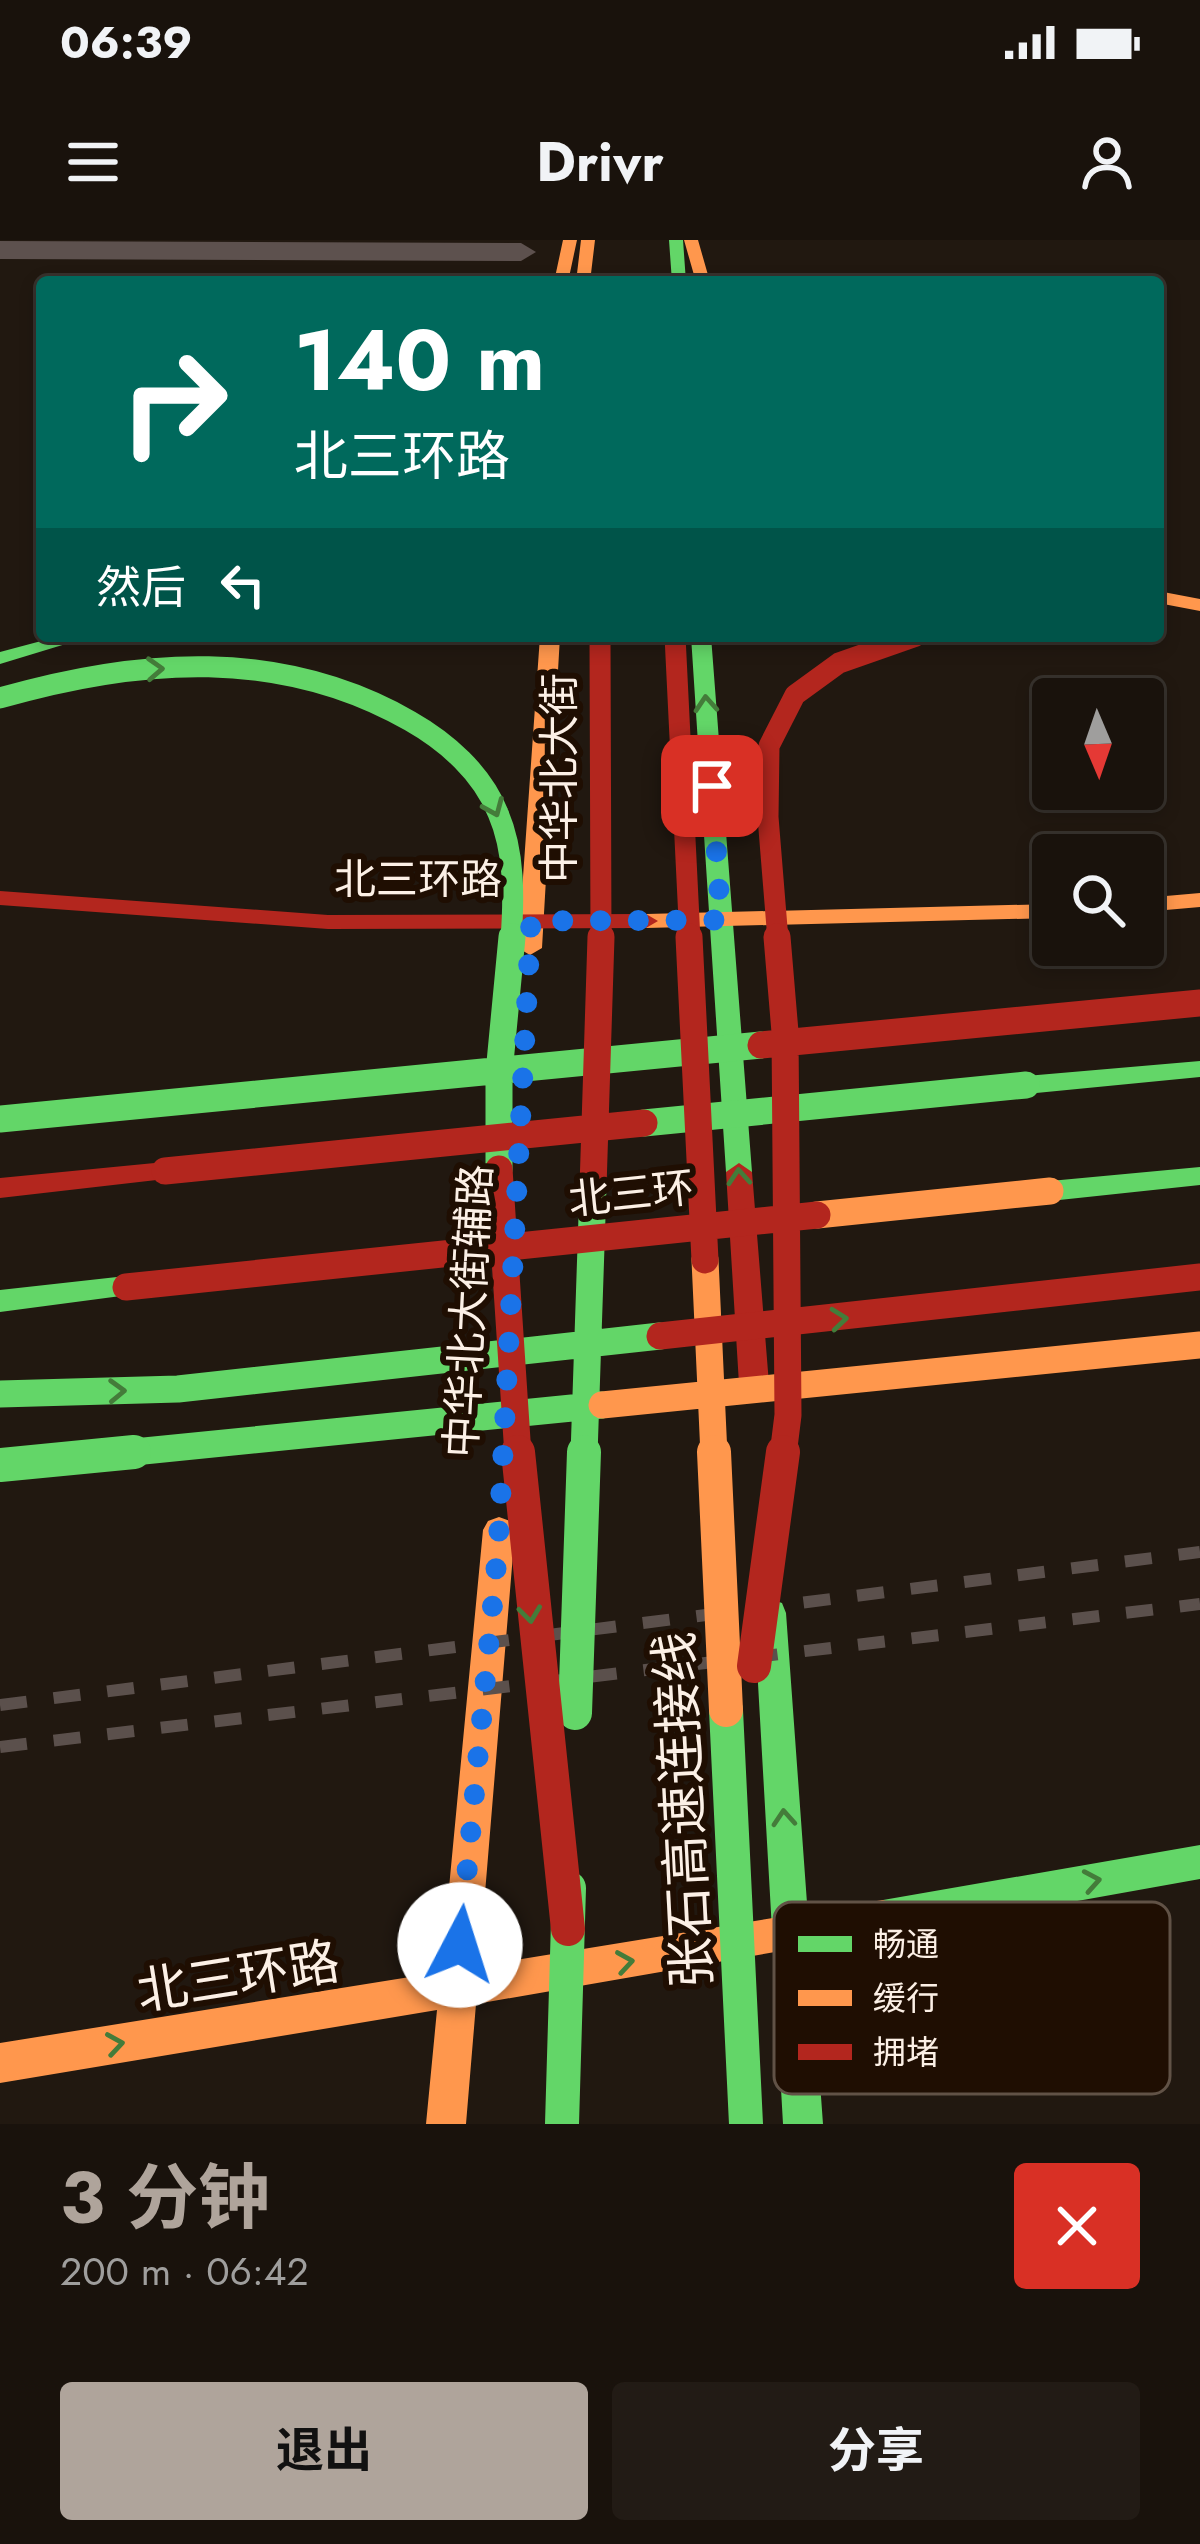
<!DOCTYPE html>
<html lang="zh">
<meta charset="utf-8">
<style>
:root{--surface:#19120c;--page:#221b15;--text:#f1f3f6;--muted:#9f9e9d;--line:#37322d;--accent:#afa49b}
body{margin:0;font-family:Jost,"Noto Sans SC",sans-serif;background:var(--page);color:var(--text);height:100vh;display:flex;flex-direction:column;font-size:45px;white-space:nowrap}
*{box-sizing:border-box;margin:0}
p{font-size:39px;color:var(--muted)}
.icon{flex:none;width:66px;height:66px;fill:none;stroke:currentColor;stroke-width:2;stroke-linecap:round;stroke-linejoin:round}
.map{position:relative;height:1884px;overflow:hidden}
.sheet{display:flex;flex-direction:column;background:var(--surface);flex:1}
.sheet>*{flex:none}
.guide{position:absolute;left:36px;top:36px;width:1128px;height:366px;border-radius:12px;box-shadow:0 6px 18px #0003,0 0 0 3px var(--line);background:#00695c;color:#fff;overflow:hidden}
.needle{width:78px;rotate:178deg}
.controls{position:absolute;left:1032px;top:438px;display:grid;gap:24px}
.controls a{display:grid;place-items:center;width:132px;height:132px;border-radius:12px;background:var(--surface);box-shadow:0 6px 18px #0003,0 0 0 3px var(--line);font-size:60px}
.pin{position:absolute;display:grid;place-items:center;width:102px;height:102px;color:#fff;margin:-51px;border-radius:24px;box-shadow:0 6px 18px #0006}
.me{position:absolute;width:132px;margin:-66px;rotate:5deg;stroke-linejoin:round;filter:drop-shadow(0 0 9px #0008)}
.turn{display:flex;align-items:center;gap:42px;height:252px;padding:0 60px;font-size:54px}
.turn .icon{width:156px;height:156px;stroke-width:2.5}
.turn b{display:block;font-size:84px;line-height:102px}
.then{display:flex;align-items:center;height:114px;padding:0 60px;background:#0003;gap:24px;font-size:45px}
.round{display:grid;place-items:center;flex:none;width:126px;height:126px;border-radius:12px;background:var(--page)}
.head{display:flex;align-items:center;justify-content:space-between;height:204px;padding:0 60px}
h1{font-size:72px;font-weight:700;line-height:90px;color:var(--accent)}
.cta{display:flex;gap:24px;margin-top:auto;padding:24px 60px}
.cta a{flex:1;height:138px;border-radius:12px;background:var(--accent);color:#111;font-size:48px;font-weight:700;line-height:138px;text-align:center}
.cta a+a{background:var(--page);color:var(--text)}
.status{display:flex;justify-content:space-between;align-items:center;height:84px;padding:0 60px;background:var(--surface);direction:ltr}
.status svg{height:33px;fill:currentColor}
header{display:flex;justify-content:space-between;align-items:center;height:156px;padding:0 60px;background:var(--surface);font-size:54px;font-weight:700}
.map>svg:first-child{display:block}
</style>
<div class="status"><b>06:39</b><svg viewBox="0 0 49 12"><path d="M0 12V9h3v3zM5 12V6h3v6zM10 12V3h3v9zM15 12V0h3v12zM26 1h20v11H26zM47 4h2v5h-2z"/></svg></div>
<header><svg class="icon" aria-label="menu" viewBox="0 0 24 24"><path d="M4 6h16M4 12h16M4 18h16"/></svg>Drivr<svg class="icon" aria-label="person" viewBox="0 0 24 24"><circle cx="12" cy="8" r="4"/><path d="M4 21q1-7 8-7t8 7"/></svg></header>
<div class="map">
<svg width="1200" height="1884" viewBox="0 0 1200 1884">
<rect width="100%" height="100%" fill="#211810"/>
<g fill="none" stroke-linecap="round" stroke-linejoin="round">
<!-- street -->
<path fill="#5d514e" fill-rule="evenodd" d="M0,1L521,3L536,12L521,21L0,19Z"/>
<!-- fast -->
<path fill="#63d668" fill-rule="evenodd" d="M669,0H683L686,42H672Z
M60,396H92L0,424V412Z
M691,396H711L752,932L739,941L726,932Z
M1200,821V837L1026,854L1013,845L1026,836Z
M1200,927V945L1050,961L1036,951L1050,941Z
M126,1036L136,1040L140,1047L136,1054L0,1072V1050Z
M770,1359L782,1363L786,1373L823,1884H783L754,1373L758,1363Z
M1200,1605V1639L883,1696L870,1691L864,1678L870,1665L883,1660Z"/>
<!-- slow -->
<path fill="#ff974d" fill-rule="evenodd" d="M563,0H577L568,42H554Z
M581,0H595L590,42H576Z
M684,0H698L710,42H696Z
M1158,351L1200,359V371L1158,363Z
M540,396H560L542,708L530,715L518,708Z
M1200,653V667L1143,672V658Z
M1053,664V678L646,688L634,681L646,674Z
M499,1277L510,1281L515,1290L479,1726L883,1660L896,1665L902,1678L896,1691L476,1764L466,1884H426L437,1770L0,1843V1803L441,1732L483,1290L488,1281Z"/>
<!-- jam -->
<path fill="#b3261e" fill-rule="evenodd" d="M0,651L328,675L646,674L658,681L646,688L328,689L0,665Z
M165,922L178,931L174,938L0,958V938Z
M739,923L752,932L769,1144L765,1152L754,1156L743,1152L739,1144L726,932Z"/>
<!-- rail -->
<path stroke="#5b504c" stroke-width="12" stroke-dasharray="27 27" stroke-linecap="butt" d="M0,1465L1200,1312
M0,1507L1200,1364"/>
<!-- fast-bridge-far2 -->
<path stroke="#63d668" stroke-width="21" d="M0,458C139,418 281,407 410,481C447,502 482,533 498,573C515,612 514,658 511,700"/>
<!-- fast-bridge-far1 -->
<path stroke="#63d668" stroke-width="27" d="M0,879L761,805
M644,883L1026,845
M499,929V833L512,697
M0,1154L178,1149L660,1096
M104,1215L602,1165
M584,1215L593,947"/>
<!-- fast-bridge -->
<path stroke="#63d668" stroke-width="34" d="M0,1225L134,1212
M726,1470L746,1884
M575,1473L584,1212
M562,1884L569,1648"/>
<!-- slow-bridge-far1 -->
<path stroke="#ff974d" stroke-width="27" d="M817,975L1050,951
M705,1020L714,1215
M602,1165L1200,1105"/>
<!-- slow-bridge -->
<path stroke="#ff974d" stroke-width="34" d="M714,1212L726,1470"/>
<!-- jam-bridge-far2 -->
<path stroke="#b3261e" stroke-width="21" d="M600,396L601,700
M675,396L690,700
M778,700L768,577L769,506L795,455L839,423L916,396"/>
<!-- jam-bridge-far1 -->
<path stroke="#b3261e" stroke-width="27" d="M689,697L705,1020
M777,697L785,792L788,1175L783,1215
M761,805L1200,763
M499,929L518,1215
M165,931L644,883
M593,947L601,697
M126,1047L817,975
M660,1096L1200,1037"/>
<!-- jam-bridge -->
<path stroke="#b3261e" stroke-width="34" d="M518,1212L568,1689
M754,1426L783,1212"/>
</g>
<!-- one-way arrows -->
<defs><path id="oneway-chevron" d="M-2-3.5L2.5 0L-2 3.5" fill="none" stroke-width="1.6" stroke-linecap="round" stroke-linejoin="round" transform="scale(3)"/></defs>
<g stroke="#447c3a">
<use href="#oneway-chevron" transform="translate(155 429) rotate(-3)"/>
<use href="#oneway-chevron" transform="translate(706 464) rotate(-94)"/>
<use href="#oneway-chevron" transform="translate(494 568) rotate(67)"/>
<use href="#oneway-chevron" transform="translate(739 937) rotate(-94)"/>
<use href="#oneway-chevron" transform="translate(839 1079) rotate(-6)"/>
<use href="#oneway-chevron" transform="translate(117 1151) rotate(-2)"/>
<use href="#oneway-chevron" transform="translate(530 1374) rotate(83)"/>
<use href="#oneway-chevron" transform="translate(784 1578) rotate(-94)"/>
<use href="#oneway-chevron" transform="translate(1092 1641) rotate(-10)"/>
<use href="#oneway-chevron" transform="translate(625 1722) rotate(-9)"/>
<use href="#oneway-chevron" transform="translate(115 1804) rotate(-9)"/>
</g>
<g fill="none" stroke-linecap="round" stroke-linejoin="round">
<!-- route -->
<path stroke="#1a73e8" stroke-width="21" stroke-dasharray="0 37.8" d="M460,1705L498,1308L531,681L721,680L712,546"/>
</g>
<g text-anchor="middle" stroke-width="12" stroke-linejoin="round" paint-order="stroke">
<!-- street labels -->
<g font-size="42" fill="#fcf0e6" stroke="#1f0e02">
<text transform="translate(559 538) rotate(-90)" y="15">中华北大街</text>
<text x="418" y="654">北三环路</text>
<text transform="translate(631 953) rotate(-6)" y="15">北三环</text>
<text transform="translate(468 1071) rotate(-87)" y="15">中华北大街辅路</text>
</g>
<!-- near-street labels -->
<g font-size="51" fill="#fcf0e6" stroke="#1f0e02">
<text transform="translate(683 1570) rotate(-93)" y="18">张石高速连接线</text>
<text transform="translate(238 1736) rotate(-9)" y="18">北三环路</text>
</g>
</g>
<!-- legend -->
<rect x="774" y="1662" width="396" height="192" rx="18" fill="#1f0e02" stroke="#615246" stroke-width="3"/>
<rect x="798" y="1696" width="54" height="16" fill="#63d668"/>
<rect x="798" y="1750" width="54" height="16" fill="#ff974d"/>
<rect x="798" y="1804" width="54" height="16" fill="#b3261e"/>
<g font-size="33" fill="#fcf0e6">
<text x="873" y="1716">畅通</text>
<text x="873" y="1770">缓行</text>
<text x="873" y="1824">拥堵</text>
</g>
</svg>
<div class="controls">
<a><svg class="needle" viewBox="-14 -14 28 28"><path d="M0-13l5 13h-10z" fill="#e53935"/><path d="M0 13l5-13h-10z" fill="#9f9e9d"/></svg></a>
<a><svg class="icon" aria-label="search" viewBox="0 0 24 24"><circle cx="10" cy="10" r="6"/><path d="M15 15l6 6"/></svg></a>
</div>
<div class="pin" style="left:712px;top:546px;background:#d93025"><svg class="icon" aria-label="arrive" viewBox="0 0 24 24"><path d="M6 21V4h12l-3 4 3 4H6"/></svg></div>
<svg class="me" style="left:460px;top:1705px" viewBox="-20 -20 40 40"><circle r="19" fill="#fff"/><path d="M0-13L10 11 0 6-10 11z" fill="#1a73e8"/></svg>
<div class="guide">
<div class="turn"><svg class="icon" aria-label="right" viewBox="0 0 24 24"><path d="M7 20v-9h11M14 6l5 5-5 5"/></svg><div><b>140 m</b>北三环路</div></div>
<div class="then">然后<svg class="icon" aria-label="left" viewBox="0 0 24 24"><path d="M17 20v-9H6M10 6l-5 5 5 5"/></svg></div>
</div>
</div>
<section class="sheet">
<div class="head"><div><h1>3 分钟</h1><p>200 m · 06:42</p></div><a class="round" style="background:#d93025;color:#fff"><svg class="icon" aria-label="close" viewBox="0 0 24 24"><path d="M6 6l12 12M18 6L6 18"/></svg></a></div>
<div class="cta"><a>退出</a><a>分享</a></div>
</section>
